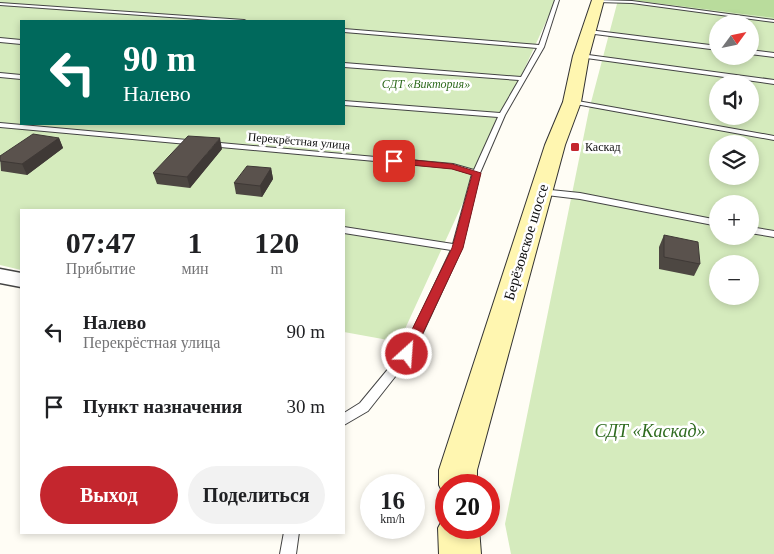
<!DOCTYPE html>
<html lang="ru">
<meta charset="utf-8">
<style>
:root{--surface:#fff;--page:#f2f2f2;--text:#202124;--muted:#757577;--accent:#c4262e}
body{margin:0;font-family:Georgia,serif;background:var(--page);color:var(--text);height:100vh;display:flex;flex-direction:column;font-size:19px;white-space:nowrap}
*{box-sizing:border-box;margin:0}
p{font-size:16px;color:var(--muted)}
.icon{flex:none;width:28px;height:28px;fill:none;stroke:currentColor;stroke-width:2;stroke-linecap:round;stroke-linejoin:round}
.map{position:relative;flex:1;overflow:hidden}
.details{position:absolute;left:20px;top:209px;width:325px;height:325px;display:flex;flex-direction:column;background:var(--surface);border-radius:0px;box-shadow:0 2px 8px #0003}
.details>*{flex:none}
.top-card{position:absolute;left:20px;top:20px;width:325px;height:105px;border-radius:0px;box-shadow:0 2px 8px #0003;background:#00695c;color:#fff;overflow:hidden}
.needle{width:32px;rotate:57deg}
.buttons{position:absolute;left:709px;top:15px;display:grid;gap:10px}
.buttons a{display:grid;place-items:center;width:50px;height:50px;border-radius:50%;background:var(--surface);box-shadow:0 2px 8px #0003;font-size:25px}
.speed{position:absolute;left:360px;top:474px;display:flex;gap:10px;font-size:25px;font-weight:700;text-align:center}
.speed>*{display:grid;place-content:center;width:65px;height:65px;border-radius:50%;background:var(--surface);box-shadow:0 2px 8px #0003;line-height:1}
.speed small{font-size:12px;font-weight:400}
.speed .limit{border:8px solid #d22;background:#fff;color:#111}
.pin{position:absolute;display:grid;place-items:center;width:42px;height:42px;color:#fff;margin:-21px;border-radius:10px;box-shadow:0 2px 8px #0006}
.me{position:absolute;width:55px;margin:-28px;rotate:26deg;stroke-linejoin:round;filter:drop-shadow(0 0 4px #0008)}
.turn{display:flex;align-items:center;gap:18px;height:105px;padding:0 20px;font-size:22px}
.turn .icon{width:65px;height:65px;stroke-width:2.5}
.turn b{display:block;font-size:35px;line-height:42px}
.eta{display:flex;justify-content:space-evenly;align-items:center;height:85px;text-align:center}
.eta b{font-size:30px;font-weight:600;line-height:35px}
.button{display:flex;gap:10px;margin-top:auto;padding:10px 20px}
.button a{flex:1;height:58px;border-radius:30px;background:var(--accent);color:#fff;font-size:20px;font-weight:600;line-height:58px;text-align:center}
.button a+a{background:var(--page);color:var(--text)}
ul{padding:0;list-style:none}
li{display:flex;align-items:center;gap:15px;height:75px;padding:0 20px}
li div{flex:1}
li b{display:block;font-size:19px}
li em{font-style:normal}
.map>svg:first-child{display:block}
</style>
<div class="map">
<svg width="774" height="554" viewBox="0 0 774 554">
<rect width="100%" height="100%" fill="#fffdf5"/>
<!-- green -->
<path fill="#d5ebbd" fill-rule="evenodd" d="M0,0H556L399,342L344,332V210H21V270L0,265ZM21,21H344V124H21Z
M618,0H631L774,18V554H511L505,524L589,110ZM718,24H750V56H718ZM718,84H750V116H718ZM718,144H750V176H718ZM718,204H750V236H718ZM718,264H750V296H718Z"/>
<!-- forest -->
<path fill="#b9dc9c" d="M631,0H774V18Z"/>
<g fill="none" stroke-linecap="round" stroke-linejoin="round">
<defs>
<path id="lane" d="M555,0H559L544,47L505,115L480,173L462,248L413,354L368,411L344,425V413L360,403L403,351L451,250L344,233V227L453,244L472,174L452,168L0,127V123L453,164L474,170L498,117L344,105V101L500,113L519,80L344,67V63L521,77L537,48L344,32V29L539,45Z
M595,0L632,1L774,20V22L632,3L597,2Z
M0,3L244,20L246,21H226L0,5Z
M589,30L718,46V50L587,33L586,32Z
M0,38L21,40V44L0,42Z
M750,50L774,53V57L750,54Z
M581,54L774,80V84L579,57V55Z
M0,73L21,75V79L0,77Z
M572,100L774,136V140L570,103L569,102Z
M541,189L580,193L718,220V226L580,199L538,194L537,192Z
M750,227L774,231V237L750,233Z
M284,532H299L296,554H280Z"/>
<path id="street" d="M0,269L21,273V287L0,283Z"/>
<path id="secondary" d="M592,0H604L589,56L581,102L565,145L477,470V485H446V499L439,485V470L545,145L563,102L573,56Z
M446,513V528H479L481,554H439L438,528Z"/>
</defs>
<!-- lane casing -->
<use href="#lane" stroke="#444" stroke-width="2"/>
<!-- street casing -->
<use href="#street" stroke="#444" stroke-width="3"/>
<!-- secondary casing -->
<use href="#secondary" stroke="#333" stroke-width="2"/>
<!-- lane -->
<use href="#lane" fill="#fff" fill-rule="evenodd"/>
<!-- street -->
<use href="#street" fill="#fff" fill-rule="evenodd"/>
<!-- secondary -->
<use href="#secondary" fill="#fff6b0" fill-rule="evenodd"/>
</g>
<!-- wall -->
<path fill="#4d4742" d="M59,138L63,148L27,175L1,171L0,156Z
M222,149L190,188L157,184L153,173Z
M271,168L273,179L262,197L236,194L234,183Z
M664,235L700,264L694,276L659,269V247Z"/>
<!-- shaded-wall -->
<path fill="#3f3936" d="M59,138L63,148L27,175L22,164Z
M220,138L222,149L190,188L187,177Z
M271,168L273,179L262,197L260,186Z"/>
<!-- building -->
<path fill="#5a524d" stroke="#3f3936" d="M33,134L59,138L22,164L0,161V156Z
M188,136L220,138L187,177L153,173Z
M247,166L271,168L260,186L234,183Z
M664,235L698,242L700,264L664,257Z"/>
<!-- route -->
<path fill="#c4262e" stroke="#7f191e" d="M394,158L452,164L481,173L463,248L413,354L411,358H402L400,354L452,248L472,175L452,169L390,163L389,161Z"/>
<!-- markers -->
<rect fill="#c4262e" stroke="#fff" stroke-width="2" x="570" y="142" width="10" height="10" rx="2.5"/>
<g text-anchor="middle" stroke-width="5" stroke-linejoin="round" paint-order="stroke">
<!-- far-park labels -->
<g font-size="12" font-style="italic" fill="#2f6b1f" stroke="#fff">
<text x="426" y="88">СДТ «Виктория»</text>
</g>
<!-- far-street labels -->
<g font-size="12" fill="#111" stroke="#fff">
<text transform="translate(299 141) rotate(5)" y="4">Перекрёстная улица</text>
</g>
<!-- far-poi labels -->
<g font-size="12" fill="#111" stroke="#fff" text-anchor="start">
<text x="585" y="151">Каскад</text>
</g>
<!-- street labels -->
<g font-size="15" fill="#111" stroke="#fff">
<text transform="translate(526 242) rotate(-73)" y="5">Берёзовское шоссе</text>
</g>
<!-- near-park labels -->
<g font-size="18" font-style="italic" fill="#2f6b1f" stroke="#fff">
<text x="650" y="437">СДТ «Каскад»</text>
</g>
</g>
</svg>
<div class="buttons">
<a><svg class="needle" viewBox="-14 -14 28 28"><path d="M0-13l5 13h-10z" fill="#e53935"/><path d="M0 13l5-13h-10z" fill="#757577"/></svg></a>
<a><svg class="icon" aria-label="sound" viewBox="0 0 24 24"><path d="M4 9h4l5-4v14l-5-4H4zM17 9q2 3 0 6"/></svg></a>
<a><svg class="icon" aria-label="layers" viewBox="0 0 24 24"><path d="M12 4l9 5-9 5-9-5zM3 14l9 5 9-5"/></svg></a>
<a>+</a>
<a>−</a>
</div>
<div class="speed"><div>16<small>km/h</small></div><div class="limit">20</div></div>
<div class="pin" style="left:394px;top:161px;background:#d93025"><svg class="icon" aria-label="arrive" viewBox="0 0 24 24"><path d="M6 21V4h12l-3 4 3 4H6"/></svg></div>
<svg class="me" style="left:407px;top:354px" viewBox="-20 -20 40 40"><circle r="17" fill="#c4262e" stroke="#fff" stroke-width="3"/><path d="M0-11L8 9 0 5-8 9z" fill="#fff"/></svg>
<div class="top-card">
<div class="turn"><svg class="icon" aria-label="left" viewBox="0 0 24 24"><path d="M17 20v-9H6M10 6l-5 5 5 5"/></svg><div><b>90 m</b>Налево</div></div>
</div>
<section class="details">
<div class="eta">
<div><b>07:47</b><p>Прибытие</p></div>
<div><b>1</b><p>мин</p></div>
<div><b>120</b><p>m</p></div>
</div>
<ul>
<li><svg class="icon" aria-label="left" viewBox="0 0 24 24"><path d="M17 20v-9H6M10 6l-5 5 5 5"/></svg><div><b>Налево</b><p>Перекрёстная улица</p></div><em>90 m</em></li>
<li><svg class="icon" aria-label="arrive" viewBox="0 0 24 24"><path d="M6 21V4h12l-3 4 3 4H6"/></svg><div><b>Пункт назначения</b></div><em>30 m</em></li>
</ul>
<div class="button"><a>Выход</a><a>Поделиться</a></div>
</section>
</div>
